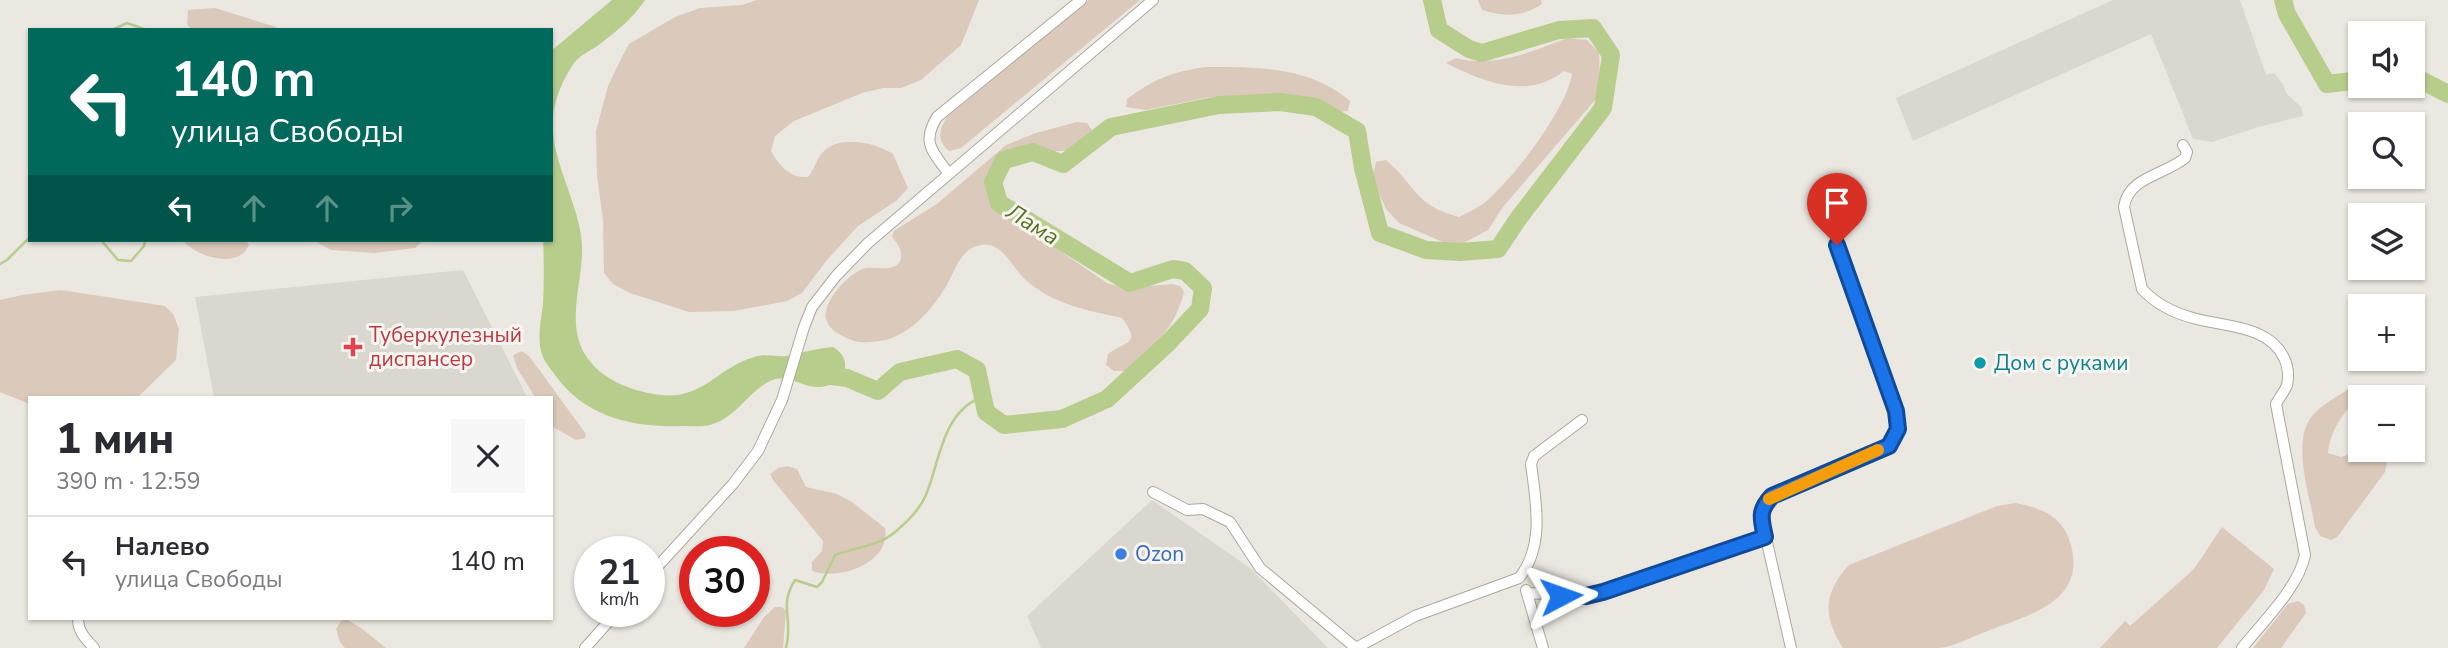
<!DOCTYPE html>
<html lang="ru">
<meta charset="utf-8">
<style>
:root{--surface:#fff;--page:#f7f7f7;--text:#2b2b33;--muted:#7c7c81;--line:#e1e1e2}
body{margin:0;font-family:"Nunito Sans",sans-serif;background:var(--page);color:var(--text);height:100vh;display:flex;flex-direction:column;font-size:26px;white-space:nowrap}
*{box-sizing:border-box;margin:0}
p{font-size:23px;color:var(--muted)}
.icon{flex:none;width:38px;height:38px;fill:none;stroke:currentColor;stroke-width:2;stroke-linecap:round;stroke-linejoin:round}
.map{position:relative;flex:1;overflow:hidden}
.side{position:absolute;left:28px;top:396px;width:525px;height:224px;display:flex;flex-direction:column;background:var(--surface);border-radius:0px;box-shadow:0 2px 5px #0004}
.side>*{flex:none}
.banner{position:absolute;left:28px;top:28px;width:525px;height:214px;border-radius:0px;box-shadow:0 2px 5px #0004;background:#00695c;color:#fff;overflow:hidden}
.tools{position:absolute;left:2348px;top:21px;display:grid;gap:14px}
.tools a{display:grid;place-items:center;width:77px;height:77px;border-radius:0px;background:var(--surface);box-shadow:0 2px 5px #0004;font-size:35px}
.speed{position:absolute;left:574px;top:536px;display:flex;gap:14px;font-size:35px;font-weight:700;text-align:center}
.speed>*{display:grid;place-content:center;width:91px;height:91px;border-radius:50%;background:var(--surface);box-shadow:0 2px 5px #0004;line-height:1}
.speed small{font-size:18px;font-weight:400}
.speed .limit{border:10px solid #d22;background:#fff;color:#111}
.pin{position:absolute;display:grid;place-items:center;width:60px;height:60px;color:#fff;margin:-72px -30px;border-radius:50% 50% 50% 0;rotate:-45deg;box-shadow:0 0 7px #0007}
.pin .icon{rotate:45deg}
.me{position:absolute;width:77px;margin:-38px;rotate:86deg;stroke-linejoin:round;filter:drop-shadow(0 0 5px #0008)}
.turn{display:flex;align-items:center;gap:24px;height:147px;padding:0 28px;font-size:32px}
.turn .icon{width:91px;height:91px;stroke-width:2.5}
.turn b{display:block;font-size:49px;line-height:60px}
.lanes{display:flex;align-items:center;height:66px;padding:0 28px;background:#0003;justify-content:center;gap:35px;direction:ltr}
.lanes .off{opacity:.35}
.round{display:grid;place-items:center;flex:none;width:74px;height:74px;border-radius:0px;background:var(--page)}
.head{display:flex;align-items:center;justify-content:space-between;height:119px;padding:0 28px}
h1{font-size:42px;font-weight:800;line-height:52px}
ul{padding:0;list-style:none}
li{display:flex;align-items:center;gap:21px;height:91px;padding:0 28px;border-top:2px solid var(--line)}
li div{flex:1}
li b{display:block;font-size:26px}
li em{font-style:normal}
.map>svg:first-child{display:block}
</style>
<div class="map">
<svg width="2448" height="648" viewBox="0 0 2448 648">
<rect width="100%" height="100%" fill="#ebe8e1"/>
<!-- built -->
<path fill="#dad7cf" d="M2113,0H2240L2266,75L2274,73L2283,84L2286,93L2301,107L2303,116L2262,126L2212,142L2193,139L2151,34L1913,141L1896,98Z
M463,270L527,397H214L195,297Z
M1152,500L1250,568L1328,648H1041L1027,616Z"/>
<!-- green -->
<path fill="#dbc9bb" d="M757,0H979L961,45L921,80L901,88H883L862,93L794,121L775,136L771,151C780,166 789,178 808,177C815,169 816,160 822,153C838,134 875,142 893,154L908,188L896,201L858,226L826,261L802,293L787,301L734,311L689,312L630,293L613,284L604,273L603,220L597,175L596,131L608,86L623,55L629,44L675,17L700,8L742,5Z
M1089,0H1140L961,148L949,151C936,140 939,128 948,116Z
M1478,0H1541L1542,4C1522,17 1505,17 1482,10Z
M215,8L276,27L278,30H192L187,24L188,10Z
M1567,38L1587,40L1599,53L1600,78L1596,99L1503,207L1488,230L1462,244L1445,243L1399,223L1386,209L1377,189L1373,174L1376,162L1386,160C1417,186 1412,204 1459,217C1466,213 1476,209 1483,204C1511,182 1567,109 1572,74L1564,71C1528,100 1483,82 1446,63L1456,58C1493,68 1532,52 1567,38Z
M1205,67C1256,67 1309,66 1350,101L1348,111L1338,112L1290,95L1211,97L1146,110L1126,107L1127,99C1156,78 1169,73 1205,67Z
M1077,122L1087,123L1092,130C1079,177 1004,122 991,179C988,194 992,202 1003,212L1107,283L1125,288L1172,284L1180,286L1184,292C1174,331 1154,346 1126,371H1114L1106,365L1108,354C1128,340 1141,344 1122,318C1088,310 1057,306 1028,282C1013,270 1003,241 981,245C959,249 955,272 945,288C931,311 908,337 880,341C870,342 859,344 849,339C840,335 829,330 826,319C822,302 850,271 866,268C873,267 881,269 888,268C908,266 902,247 892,237L894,231L938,203L1006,145L1036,133Z
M183,240H246L249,245C239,270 195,257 183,240Z
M313,240H424L415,248L375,253L331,250Z
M61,290L165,306L173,314L179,329L176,360L138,397H30V404L0,392V300L22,295Z
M522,351L529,356L586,434L585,438L576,440L553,427L551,423V397H535L517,368L513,355Z
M2352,387L2359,390V398C2343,412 2330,431 2328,453L2341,457L2353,453L2361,446V450H2389L2385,472L2337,537L2331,540L2320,536L2315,527C2310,496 2291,442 2312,416C2322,404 2340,395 2352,387Z
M787,466L797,469L806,487L837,494L852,502L885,528C891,563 840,581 812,571V562L822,551L823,541L773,480L770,474L778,468Z
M2015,503C2042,508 2063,516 2071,545C2086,601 2030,615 1990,630C1974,636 1956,646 1939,648C1908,648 1874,648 1843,648C1823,617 1823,593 1849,565L1997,506Z
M2222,527L2274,569L2264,590L2217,648H2100L2125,621L2130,626L2194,569Z
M2298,601L2304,605L2306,613L2281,648H2253L2288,604Z
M775,607H782L786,611L783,648H744L764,617Z
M346,619L361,628L386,648H345L340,642L336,629L341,621Z"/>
<!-- water -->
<path fill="#b7cd8c" d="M612,0H645C633,18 617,31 600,44C592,50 580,55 574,63C567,73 559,89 556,101C542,145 575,192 581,235C587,273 565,315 583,351C596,375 621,387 648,393C702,405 712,370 754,357C764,353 776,357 786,356C802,353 817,348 833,347C839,351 844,355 845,363C846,371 842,377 836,381C812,399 791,370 770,381C747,393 736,418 710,425C702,427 691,426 683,426C633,428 585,417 555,375C551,369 545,363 543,357C536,341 541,321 543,304C544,283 544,261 543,240H551V51Z"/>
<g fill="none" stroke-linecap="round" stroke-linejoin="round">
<!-- stream -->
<path stroke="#b7cd8c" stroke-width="2.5" d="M112,30L127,23L147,30
M101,240L118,260L131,261L144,246L145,240
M0,264L7,260L30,237
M786,648C794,618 778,607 795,580L817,587L822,582L835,555C855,547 878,547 895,532C906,523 920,509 926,495C940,461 942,412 982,397"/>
<!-- river -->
<path stroke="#b7cd8c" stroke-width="18" d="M2283,0L2287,14L2327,84L2361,80
M2413,79H2419L2448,94
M817,374L847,378L878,391L900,372L957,359L977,370L986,412L1004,425L1062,419L1107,399L1168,343L1200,309L1203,288L1185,271L1173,269L1130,283L999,203L993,182L1004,160L1033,152L1063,164L1111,127L1219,105L1280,102L1316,107L1357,131L1363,168L1380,233L1426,250L1460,252L1498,249L1518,219L1603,108L1611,55L1593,28L1559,30L1482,53L1469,49L1439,30L1432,0"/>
<defs>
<path id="minor" d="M2183,145L2187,152L2185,158C2165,175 2128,177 2124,207L2142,289C2156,304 2174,313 2193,318C2224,327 2269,325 2284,358C2288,365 2289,377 2287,385C2285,391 2279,398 2276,404L2305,555C2299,587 2262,623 2242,648
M949,174C933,152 921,143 937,117L1081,0
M1153,492L1187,510L1203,509L1230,522L1260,568L1356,648L1415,616L1519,578C1545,546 1536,502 1531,464L1534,456L1582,420
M649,576L733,484L758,451L782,400L804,327L812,307L836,276L868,243L1153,0
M1526,590L1543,648
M1528,593L1586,596L1603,592L1765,537
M78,618C78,632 85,638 94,648
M585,648L618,611
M1791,648L1761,516L1763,506L1772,496L1889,446L1898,429L1896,411L1837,245"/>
</defs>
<!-- minor casing -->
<use href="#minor" stroke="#aba99c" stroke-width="12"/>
<!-- minor -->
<use href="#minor" stroke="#fff" stroke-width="10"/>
</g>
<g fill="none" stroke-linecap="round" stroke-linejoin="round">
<defs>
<path id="route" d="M1561,596H1586L1603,592L1765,537C1761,518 1758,511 1772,496L1889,446L1898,429L1896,411L1837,245"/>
</defs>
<!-- route casing -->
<use href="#route" stroke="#114b97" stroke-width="18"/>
<!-- route -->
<use href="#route" stroke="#1a73e8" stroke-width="12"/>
<!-- slow -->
<path stroke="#f59e0b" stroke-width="12" d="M1769,499L1878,450"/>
</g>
<!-- markers -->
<path fill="#e0444e" stroke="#f7f5f1" stroke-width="2.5" d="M349.5 336.5h7v7h7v7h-7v7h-7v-7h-7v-7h7z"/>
<circle fill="#0f9aa8" stroke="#f7f5f1" stroke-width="2.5" cx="1980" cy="363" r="7"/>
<circle fill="#3f7fe0" stroke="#f7f5f1" stroke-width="2.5" cx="1121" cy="554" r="7"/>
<g text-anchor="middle" stroke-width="6" stroke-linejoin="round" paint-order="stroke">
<!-- health labels -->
<g font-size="21" fill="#be3a42" stroke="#f7f5f1" text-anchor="start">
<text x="369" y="342">Туберкулезный<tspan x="369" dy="24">диспансер</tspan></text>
</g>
<!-- culture labels -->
<g font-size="21" fill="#0d838f" stroke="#f7f5f1" text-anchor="start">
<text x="1994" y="370">Дом с руками</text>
</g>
<!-- shop labels -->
<g font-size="21" fill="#366cbe" stroke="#f7f5f1" text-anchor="start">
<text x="1135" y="561">Ozon</text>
</g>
<!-- water labels -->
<g font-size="23" font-style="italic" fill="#557220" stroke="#f7f5f1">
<text transform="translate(1033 224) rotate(32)" y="8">Лама</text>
</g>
</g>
</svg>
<div class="tools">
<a><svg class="icon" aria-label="sound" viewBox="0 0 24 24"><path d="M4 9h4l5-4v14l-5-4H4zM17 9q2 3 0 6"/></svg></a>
<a><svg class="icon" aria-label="search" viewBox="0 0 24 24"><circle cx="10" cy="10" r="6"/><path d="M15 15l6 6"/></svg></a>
<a><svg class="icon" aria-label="layers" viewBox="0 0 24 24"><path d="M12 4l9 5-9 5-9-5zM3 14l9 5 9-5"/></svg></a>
<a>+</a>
<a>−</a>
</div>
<div class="speed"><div>21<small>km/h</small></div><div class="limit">30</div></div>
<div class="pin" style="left:1837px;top:245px;background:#d93025"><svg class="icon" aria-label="arrive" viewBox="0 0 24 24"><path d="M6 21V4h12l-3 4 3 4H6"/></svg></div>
<svg class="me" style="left:1561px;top:596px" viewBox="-20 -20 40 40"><path d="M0-17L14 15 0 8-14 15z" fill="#1a73e8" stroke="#fff" stroke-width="4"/></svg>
<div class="banner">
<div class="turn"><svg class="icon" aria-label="left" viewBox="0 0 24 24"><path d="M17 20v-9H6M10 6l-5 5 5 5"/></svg><div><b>140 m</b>улица Свободы</div></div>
<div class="lanes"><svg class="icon" aria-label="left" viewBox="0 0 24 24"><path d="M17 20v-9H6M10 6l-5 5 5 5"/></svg><svg class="icon off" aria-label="ahead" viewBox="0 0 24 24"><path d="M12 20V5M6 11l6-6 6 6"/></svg><svg class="icon off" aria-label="ahead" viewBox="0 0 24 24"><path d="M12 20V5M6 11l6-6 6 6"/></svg><svg class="icon off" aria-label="right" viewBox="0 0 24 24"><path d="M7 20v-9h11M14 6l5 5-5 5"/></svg></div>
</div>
<section class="side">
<div class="head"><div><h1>1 мин</h1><p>390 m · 12:59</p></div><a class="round"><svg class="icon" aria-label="close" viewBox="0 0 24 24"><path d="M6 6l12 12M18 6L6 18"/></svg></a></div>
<ul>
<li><svg class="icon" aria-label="left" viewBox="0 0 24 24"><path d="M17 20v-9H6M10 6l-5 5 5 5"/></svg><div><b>Налево</b><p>улица Свободы</p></div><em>140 m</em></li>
</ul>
</section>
</div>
